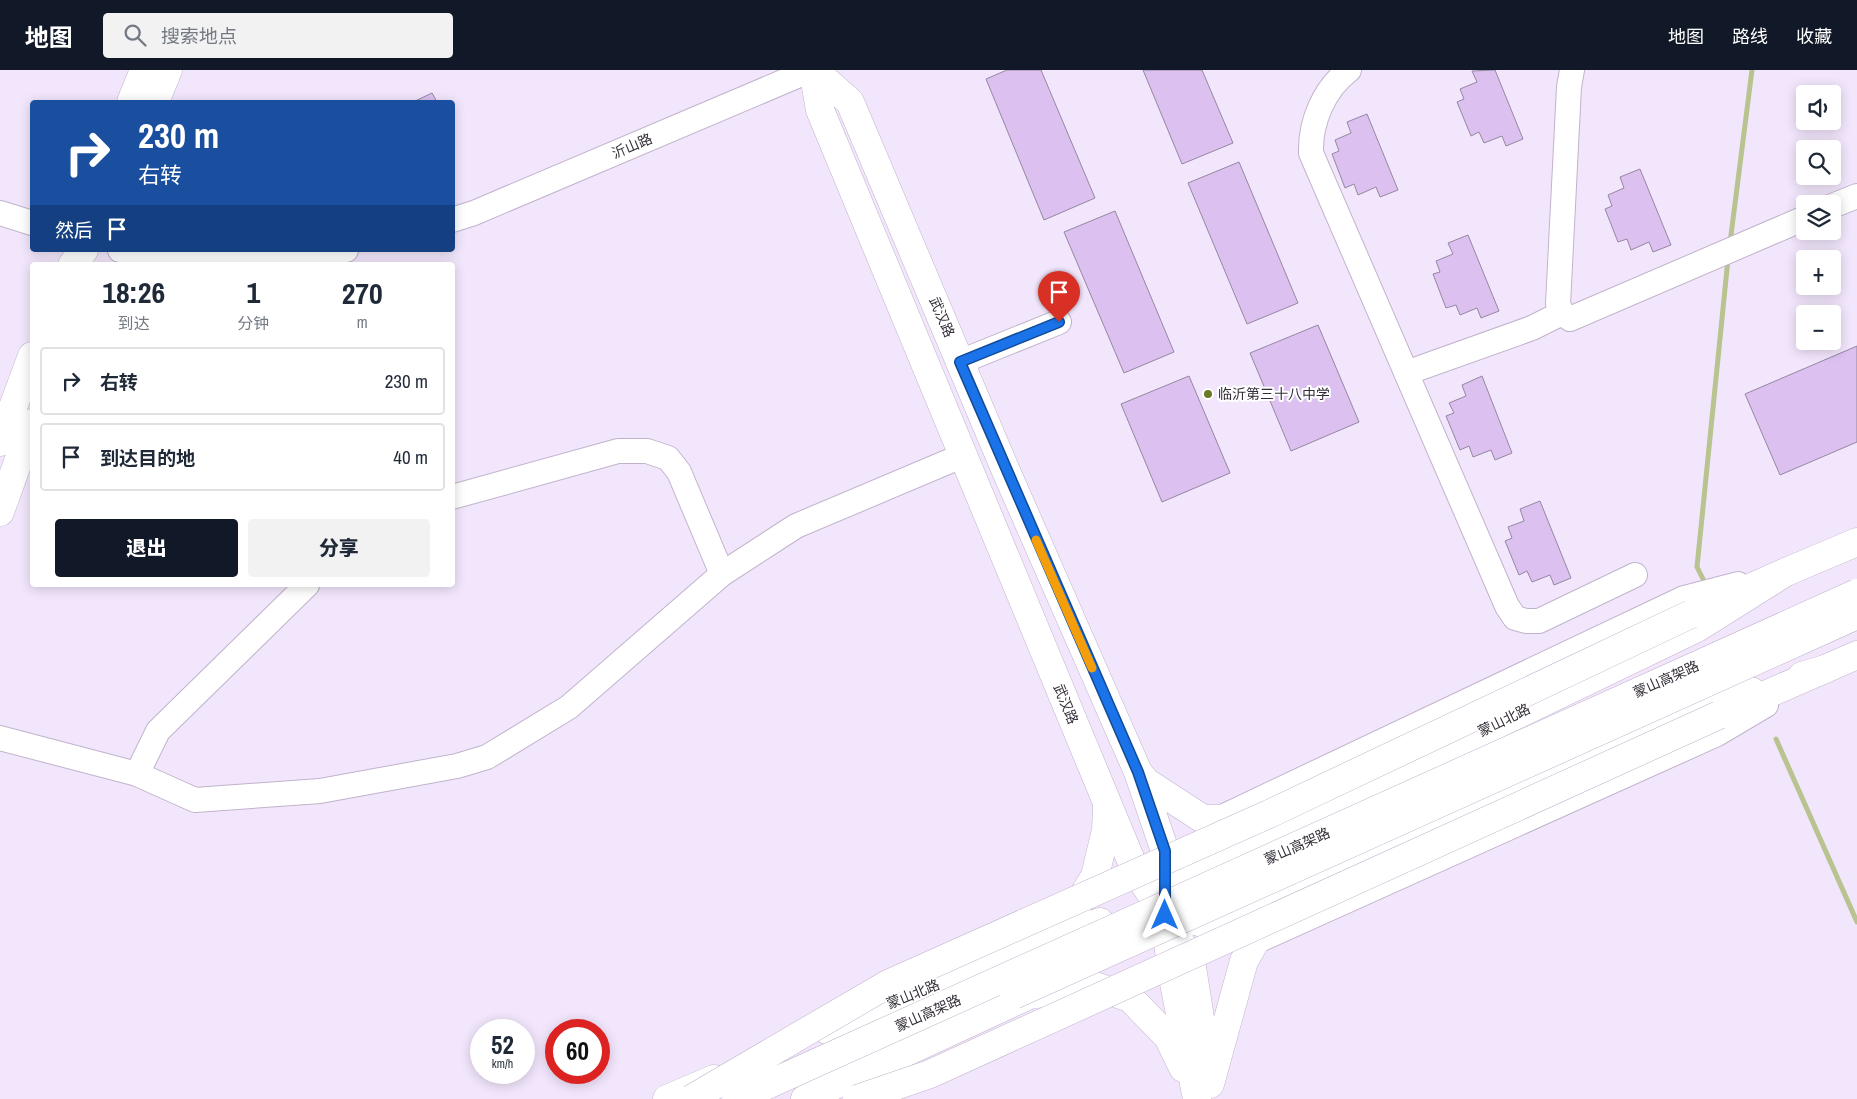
<!DOCTYPE html>
<html lang="zh">
<meta charset="utf-8">
<style>
:root{--surface:#fff;--page:#f2f2f3;--text:#1f2937;--muted:#747a83;--line:#e0e1e3;--accent:#111827}
body{margin:0;font-family:"Archivo Narrow","Noto Sans SC",sans-serif;background:var(--page);color:var(--text);height:100vh;display:flex;flex-direction:column;font-size:19px;white-space:nowrap}
*{box-sizing:border-box;margin:0}
p{font-size:16px;color:var(--muted)}
.icon{flex:none;width:28px;height:28px;fill:none;stroke:currentColor;stroke-width:2;stroke-linecap:round;stroke-linejoin:round}
.map{position:relative;flex:1;overflow:hidden}
.side{position:absolute;left:30px;top:192px;width:425px;height:325px;display:flex;flex-direction:column;background:var(--surface);border-radius:5px;box-shadow:0 2px 12px #0003}
.side>*{flex:none}
.hud{position:absolute;left:30px;top:30px;width:425px;height:152px;border-radius:5px;box-shadow:0 2px 12px #0003;background:#1a4fa0;color:#fff;overflow:hidden}
.fabs{position:absolute;left:1796px;top:15px;display:grid;gap:10px}
.fabs a{display:grid;place-items:center;width:45px;height:45px;border-radius:5px;background:var(--surface);box-shadow:0 2px 12px #0003;font-size:25px}
.speed{position:absolute;left:470px;top:949px;display:flex;gap:10px;font-size:25px;font-weight:700;text-align:center}
.speed>*{display:grid;place-content:center;width:65px;height:65px;border-radius:50%;background:var(--surface);box-shadow:0 2px 12px #0003;line-height:1}
.speed small{font-size:12px;font-weight:400}
.speed .limit{border:8px solid #d22;background:#fff;color:#111}
.pin{position:absolute;display:grid;place-items:center;width:42px;height:42px;color:#fff;margin:-51px -21px;border-radius:50% 50% 50% 0;rotate:-45deg;box-shadow:0 0 5px #0007}
.pin .icon{rotate:45deg}
.me{position:absolute;width:55px;margin:-28px;rotate:0deg;stroke-linejoin:round;filter:drop-shadow(0 0 4px #0008)}
.turn{display:flex;align-items:center;gap:18px;height:105px;padding:0 25px;font-size:22px}
.turn .icon{width:65px;height:65px;stroke-width:2.5}
.turn b{display:block;font-size:35px;line-height:42px}
.then{display:flex;align-items:center;height:48px;padding:0 25px;background:#0003;gap:10px;font-size:19px}
.eta{display:flex;justify-content:space-evenly;align-items:center;height:85px;text-align:center}
.eta b{font-size:30px;font-weight:800;line-height:35px}
.primary-button{display:flex;gap:10px;margin-top:auto;padding:10px 25px}
.primary-button a{flex:1;height:58px;border-radius:5px;background:var(--accent);color:#fff;font-size:20px;font-weight:800;line-height:58px;text-align:center}
.primary-button a+a{background:var(--page);color:var(--text)}
ul{padding:0;list-style:none}
li{display:flex;align-items:center;gap:15px;height:68px;margin:0 10px 8px;padding:0 15px;border:2px solid var(--line);border-radius:5px}
li div{flex:1}
li b{display:block;font-size:19px}
li em{font-style:normal}
header{display:flex;align-items:center;gap:30px;box-sizing:border-box;height:70px;padding:0 25px;background:var(--accent);color:#fff}
header strong{font-size:24px}
nav{display:flex;gap:28px;margin-inline-start:auto;font-size:18px}
.search{width:350px;height:45px;background:var(--page);display:flex;align-items:center;gap:12px;box-sizing:border-box;padding:0 18px;border-radius:5px;color:var(--muted);font-size:19px}
.map>svg:first-child{display:block}
</style>
<header>
<strong>地图</strong>
<div class="search"><svg class="icon" aria-label="search" viewBox="0 0 24 24"><circle cx="10" cy="10" r="6"/><path d="M15 15l6 6"/></svg>搜索地点</div>
<nav><a>地图</a><a>路线</a><a>收藏</a></nav>
</header>
<div class="map">
<svg width="1857" height="1029" viewBox="0 0 1857 1029">
<rect width="100%" height="100%" fill="#f2e6fc"/>
<g fill="none" stroke-linecap="round" stroke-linejoin="round">
<!-- stream -->
<path stroke="#b8c38f" stroke-width="5" d="M1730,173L1752,0
M1704,511L1697,497L1728,189
M1776,669L1857,852"/>
</g>
<!-- building -->
<path fill="#dbc0f0" stroke="#9587a0" d="M1007,0H1041L1095,128L1044,150L986,9Z
M1143,0H1202L1233,73L1182,94Z
M1495,0L1523,69L1506,76L1502,66L1484,73L1479,62L1471,66L1457,32L1464,29L1460,19L1477,12L1472,1Z
M432,23L437,32H413Z
M1367,44L1398,120L1380,127L1376,117L1358,125L1354,114L1345,118L1332,84L1339,81L1335,70L1351,63L1347,52Z
M1239,92L1298,233L1247,254L1188,113Z
M1640,99L1671,175L1653,182L1649,172L1631,180L1627,169L1618,172L1605,139L1612,136L1608,125L1624,118L1620,107Z
M1115,141L1174,282L1124,303L1064,162Z
M1468,165L1499,241L1481,248L1477,238L1460,245L1456,235L1446,238L1433,204L1440,202L1436,191L1453,184L1448,173Z
M1318,255L1359,352L1291,381L1250,283Z
M1857,276V372L1780,405L1745,324Z
M1189,306L1230,403L1162,432L1121,334Z
M1482,306L1512,383L1495,390L1491,380L1473,387L1469,376L1460,380L1446,346L1454,343L1449,333L1466,326L1462,315Z
M1540,431L1571,508L1554,515L1550,505L1532,512L1527,501L1519,505L1505,471L1512,468L1508,457L1524,451L1520,439Z"/>
<g fill="none" stroke-linecap="round" stroke-linejoin="round">
<defs>
<path id="minor" d="M1349,0C1324,19 1310,52 1311,83L1507,536L1515,548L1526,551H1539L1635,505
M1572,0L1569,17L1558,234L1562,243L1570,249L1805,148
M1832,136L1857,126
M0,143L32,153
M452,150L474,143L811,0
M120,180L150,189L181,188L262,192L346,180
M960,292L1059,252
M1406,303L1532,258L1562,243
M452,427L618,381H647L668,388L679,402L722,504
M0,668L137,704L158,661L307,515
M137,704L195,730L320,721L457,696L487,687L569,637L722,504L796,456L964,385
M1218,749L1684,528L1738,514
M1255,872L1717,664L1766,635"/>
<path id="major" d="M813,0L820,40L1135,800L1165,845L1191,891L1204,973
M814,0L850,32L1006,401L1138,702L1165,781V845L1171,898L1197,1029
M131,32L144,0
M155,32L168,0
M72,195L84,180
M0,372L32,286
M0,442L32,353
M1802,606L1825,599L1857,585
M1138,702L1146,712L1203,749L1262,748
M1075,839L1095,806L1106,760L1107,737
M1169,839L1197,799L1697,558L1786,502L1857,472
M1169,846L1214,855L1296,822L1713,632L1751,621
M1028,925L1095,916L1130,928L1168,967L1183,998
M827,960L899,929L1100,852
M1210,1014L1244,891L1255,872L1280,842
M667,1029L714,1009
M805,1029L1040,920"/>
<path id="highway" d="M1691,544L1786,502
M1719,645L1825,599"/>
</defs>
<!-- minor casing -->
<use href="#minor" stroke="#c1b3cc" stroke-width="26"/>
<!-- major casing -->
<use href="#major" stroke="#c1b3cc" stroke-width="29"/>
<!-- highway casing -->
<use href="#highway" stroke="#c1b3cc" stroke-width="29"/>
<!-- minor -->
<use href="#minor" stroke="#fff" stroke-width="24"/>
<!-- major -->
<use href="#major" stroke="#fff" stroke-width="28"/>
<!-- highway -->
<use href="#highway" stroke="#fff" stroke-width="28"/>
<defs>
<path id="highway-bridge" d="M1014,925L1857,545
M691,1029L888,914L1269,744L1691,544
M736,1029L1857,523
M857,1029L930,1004L1719,645"/>
</defs>
<!-- highway-bridge casing -->
<use href="#highway-bridge" stroke="#c1b3cc" stroke-width="29" stroke-linecap="butt"/>
<!-- highway-bridge -->
<use href="#highway-bridge" stroke="#fff" stroke-width="28"/>
</g>
<g fill="none" stroke-linecap="round" stroke-linejoin="round">
<defs>
<path id="route" d="M1059,252L960,292L1138,702L1165,781V845"/>
</defs>
<!-- route casing -->
<use href="#route" stroke="#114b97" stroke-width="12"/>
<!-- route -->
<use href="#route" stroke="#1a73e8" stroke-width="9"/>
<!-- slow -->
<path stroke="#f59e0b" stroke-width="9" d="M1036,470L1092,598"/>
</g>
<!-- markers -->
<circle fill="#6b7a27" stroke="#fff" stroke-width="2" cx="1208" cy="324" r="5"/>
<g text-anchor="middle" stroke-width="4" stroke-linejoin="round" paint-order="stroke">
<!-- street labels -->
<g font-size="14" fill="#342e38" stroke="#fff">
<text transform="translate(632 76) rotate(-23)" y="5">沂山路</text>
<text transform="translate(942 247) rotate(67)" y="5">武汉路</text>
<text transform="translate(1666 609) rotate(-24)" y="5">蒙山高架路</text>
<text transform="translate(1066 634) rotate(68)" y="5">武汉路</text>
<text transform="translate(1504 650) rotate(-26)" y="5">蒙山北路</text>
<text transform="translate(1297 776) rotate(-24)" y="5">蒙山高架路</text>
<text transform="translate(913 924) rotate(-22)" y="5">蒙山北路</text>
<text transform="translate(928 943) rotate(-24)" y="5">蒙山高架路</text>
</g>
<!-- poi labels -->
<g font-size="14" fill="#342e38" stroke="#fff" text-anchor="start">
<text x="1218" y="329">临沂第三十八中学</text>
</g>
</g>
</svg>
<div class="fabs">
<a><svg class="icon" aria-label="sound" viewBox="0 0 24 24"><path d="M4 9h4l5-4v14l-5-4H4zM17 9q2 3 0 6"/></svg></a>
<a><svg class="icon" aria-label="search" viewBox="0 0 24 24"><circle cx="10" cy="10" r="6"/><path d="M15 15l6 6"/></svg></a>
<a><svg class="icon" aria-label="layers" viewBox="0 0 24 24"><path d="M12 4l9 5-9 5-9-5zM3 14l9 5 9-5"/></svg></a>
<a>+</a>
<a>−</a>
</div>
<div class="speed"><div>52<small>km/h</small></div><div class="limit">60</div></div>
<div class="pin" style="left:1059px;top:252px;background:#d93025"><svg class="icon" aria-label="arrive" viewBox="0 0 24 24"><path d="M6 21V4h12l-3 4 3 4H6"/></svg></div>
<svg class="me" style="left:1165px;top:845px" viewBox="-20 -20 40 40"><path d="M0-17L14 15 0 8-14 15z" fill="#1a73e8" stroke="#fff" stroke-width="4"/></svg>
<div class="hud">
<div class="turn"><svg class="icon" aria-label="right" viewBox="0 0 24 24"><path d="M7 20v-9h11M14 6l5 5-5 5"/></svg><div><b>230 m</b>右转</div></div>
<div class="then">然后<svg class="icon" aria-label="arrive" viewBox="0 0 24 24"><path d="M6 21V4h12l-3 4 3 4H6"/></svg></div>
</div>
<section class="side">
<div class="eta">
<div><b>18:26</b><p>到达</p></div>
<div><b>1</b><p>分钟</p></div>
<div><b>270</b><p>m</p></div>
</div>
<ul>
<li><svg class="icon" aria-label="right" viewBox="0 0 24 24"><path d="M7 20v-9h11M14 6l5 5-5 5"/></svg><div><b>右转</b></div><em>230 m</em></li>
<li><svg class="icon" aria-label="arrive" viewBox="0 0 24 24"><path d="M6 21V4h12l-3 4 3 4H6"/></svg><div><b>到达目的地</b></div><em>40 m</em></li>
</ul>
<div class="primary-button"><a>退出</a><a>分享</a></div>
</section>
</div>
